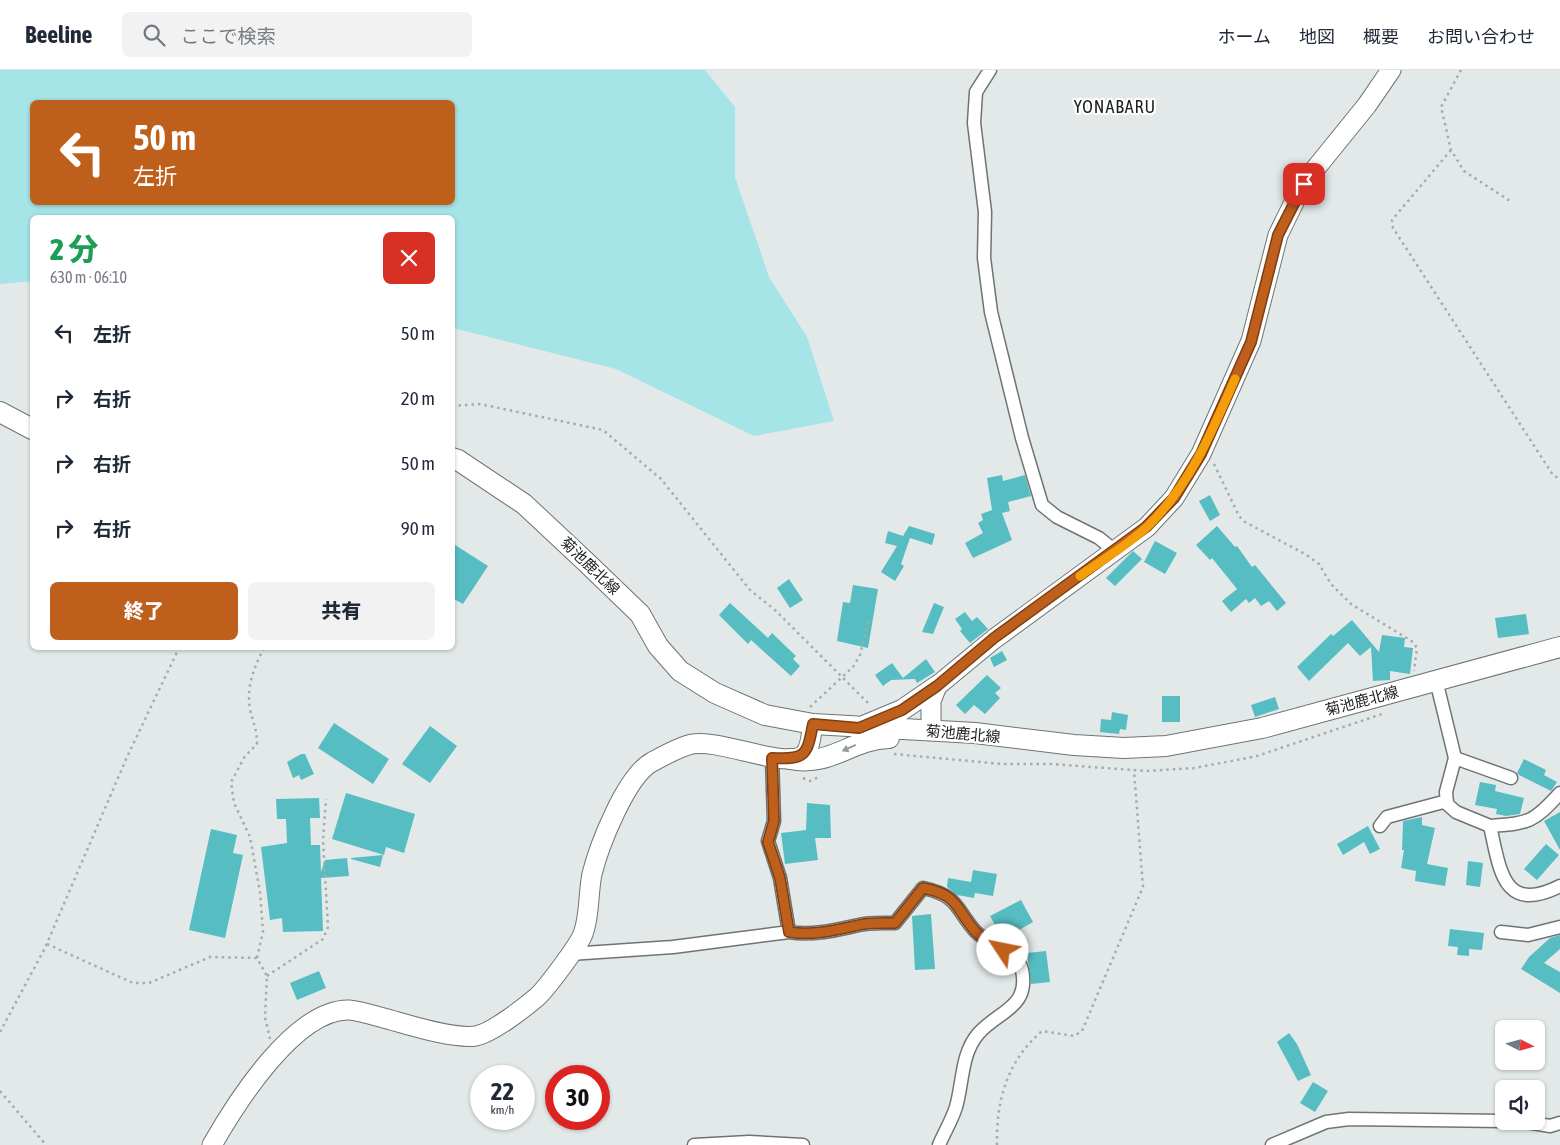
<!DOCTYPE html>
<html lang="ja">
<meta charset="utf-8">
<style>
:root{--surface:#fff;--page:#f2f2f3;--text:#1f2937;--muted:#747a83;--line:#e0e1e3;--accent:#bf5f1c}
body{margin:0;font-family:"Asap Condensed","Noto Sans JP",sans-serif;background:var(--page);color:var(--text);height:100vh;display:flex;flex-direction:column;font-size:19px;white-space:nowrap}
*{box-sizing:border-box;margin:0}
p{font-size:16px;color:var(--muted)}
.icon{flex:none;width:28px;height:28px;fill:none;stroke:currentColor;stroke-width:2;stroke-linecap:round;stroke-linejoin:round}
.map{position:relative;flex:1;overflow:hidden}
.drawer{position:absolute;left:30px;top:145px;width:425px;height:435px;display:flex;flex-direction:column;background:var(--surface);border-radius:8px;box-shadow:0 1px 4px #0004}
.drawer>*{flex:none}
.hud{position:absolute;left:30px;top:30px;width:425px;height:105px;border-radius:8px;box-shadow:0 1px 4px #0004;background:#bf5f1c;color:#fff;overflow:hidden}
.needle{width:32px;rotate:96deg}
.controls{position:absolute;left:1495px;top:950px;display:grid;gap:10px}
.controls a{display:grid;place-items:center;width:50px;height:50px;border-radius:8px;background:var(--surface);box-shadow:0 1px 4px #0004;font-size:25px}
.speed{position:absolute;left:470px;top:995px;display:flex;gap:10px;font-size:25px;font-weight:700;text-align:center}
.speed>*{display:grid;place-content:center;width:65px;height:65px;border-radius:50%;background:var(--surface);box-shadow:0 1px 4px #0004;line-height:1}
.speed small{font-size:12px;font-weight:400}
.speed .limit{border:8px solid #d22;background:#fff;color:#111}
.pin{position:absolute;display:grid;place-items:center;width:42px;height:42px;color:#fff;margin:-21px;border-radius:10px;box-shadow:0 2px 8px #0006}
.me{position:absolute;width:55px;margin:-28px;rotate:304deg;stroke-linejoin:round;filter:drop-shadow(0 0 4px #0008)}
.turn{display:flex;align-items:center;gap:18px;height:105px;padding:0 20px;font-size:22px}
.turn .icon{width:65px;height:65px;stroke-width:2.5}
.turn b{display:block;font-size:35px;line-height:42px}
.round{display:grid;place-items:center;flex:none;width:52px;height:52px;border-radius:8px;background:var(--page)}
.overview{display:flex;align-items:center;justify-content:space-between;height:85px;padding:0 20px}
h1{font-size:30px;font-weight:800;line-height:38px;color:#1e9e55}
.cta{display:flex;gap:10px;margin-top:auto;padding:10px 20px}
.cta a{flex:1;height:58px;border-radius:8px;background:var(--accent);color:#fff;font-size:20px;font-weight:800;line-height:58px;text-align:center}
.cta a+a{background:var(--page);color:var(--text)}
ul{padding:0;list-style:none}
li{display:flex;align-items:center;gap:15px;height:65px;padding:0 20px}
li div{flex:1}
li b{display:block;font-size:19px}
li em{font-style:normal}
header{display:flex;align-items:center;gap:30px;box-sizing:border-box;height:70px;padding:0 25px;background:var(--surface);border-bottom:1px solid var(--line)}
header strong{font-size:24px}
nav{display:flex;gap:28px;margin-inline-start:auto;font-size:18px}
.search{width:350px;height:45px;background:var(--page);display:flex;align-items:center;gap:12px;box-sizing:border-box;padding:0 18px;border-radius:8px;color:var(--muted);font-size:19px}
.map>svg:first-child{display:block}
</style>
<header>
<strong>Beeline</strong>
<div class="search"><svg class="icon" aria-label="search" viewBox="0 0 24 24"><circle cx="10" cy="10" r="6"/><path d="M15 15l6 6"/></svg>ここで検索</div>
<nav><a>ホーム</a><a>地図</a><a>概要</a><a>お問い合わせ</a></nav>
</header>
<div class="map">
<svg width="1560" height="1075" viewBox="0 0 1560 1075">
<rect width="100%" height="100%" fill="#e3e9e9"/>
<!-- green -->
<path fill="#a5e4e7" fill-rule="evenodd" d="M0,0H705L735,37V107L769,207L807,267L834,351L754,366L616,299L453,258L452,148H32V211L0,214ZM32,32H452V132H32Z"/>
<!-- building -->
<path fill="#56bdc2" d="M1002,405L1003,411L1025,405L1031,426L1008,432L1010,441L1002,443L1012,470L973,488L965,473L983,463L978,453L983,450L981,444L992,440L987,408Z
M1210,425L1220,445L1210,451L1199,431Z
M909,456L935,464L932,475L910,468L901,494L904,496L895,511L881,502L897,476L885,473L888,461L903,466Z
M1217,456L1235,477L1237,476L1252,497L1255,495L1286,533L1277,541L1269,531L1261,536L1255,528L1249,533L1246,529L1231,542L1222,531L1237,519L1212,488L1210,490L1196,475Z
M1155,471L1177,483L1165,504L1144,492Z
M452,473L488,496L463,534L452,528Z
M1133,481L1142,489L1115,516L1106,508Z
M789,509L803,530L790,538L777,518Z
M853,515L878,519L868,578L837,571L843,532L850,533Z
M730,533L768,568L772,563L796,586L793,589L800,596L791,606L751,570L748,574L719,545Z
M934,533L944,537L933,564L922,562Z
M965,542L972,551L977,547L988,559L970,573L960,561L962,559L955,549Z
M1526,544L1529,564L1498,568L1495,548Z
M1352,550L1379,582L1382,565L1405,568L1404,577L1413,578L1410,604L1390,601V610L1373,611L1371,577L1360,586L1348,573L1309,611L1297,597L1331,564L1333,566Z
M1002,581L1007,590L994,597L990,588Z
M926,589L935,602L917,613L915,609L891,610L883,616L875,605L892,593L903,608Z
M987,605L1001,618L995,623L1000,628L985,644L974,635L965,644L956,635Z
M1162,626H1180V652H1162Z
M1275,627L1279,639L1255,647L1251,635Z
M1112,642L1128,645L1126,660L1120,659L1119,664L1100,662L1101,649L1111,650Z
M334,653L389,689L373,714L318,678Z
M430,656L457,676L430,713L402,694Z
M301,684H305L314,704L301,710L299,705L293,708L287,692Z
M1524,689L1546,700L1544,705L1557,712L1551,721L1519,705L1517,703Z
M1480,712L1496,715L1495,721L1524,728L1520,744L1506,746L1496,744L1497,739L1475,735Z
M346,723L415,744L404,783L386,777L384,785L332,769Z
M319,728L320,748H310L311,775H320L321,802L325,790L347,788L349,806L321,808L323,861L283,862L282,848L270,850L261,777L287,773L286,749H277L276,729Z
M807,733L830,735L831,768H815L818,790L785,794L781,763L806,760Z
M1560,742V780L1544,751Z
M1422,747V755L1435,758L1427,794L1448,798L1445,816L1415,811L1416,801L1401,798L1404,780H1402L1403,751Z
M1368,756L1380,779L1370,784L1364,772L1343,785L1337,774Z
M211,759L237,765L233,783L243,785L225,868L189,860Z
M1546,774L1559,785L1537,810L1524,799Z
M383,785L380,797L351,789V788Z
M1468,791L1483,793L1480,817L1466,815Z
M973,800L997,804L993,826L975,823L974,828L957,825L947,817L948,808L971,812Z
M1021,830L1033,852L1003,869L990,846Z
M931,844L935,899L915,900L912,846Z
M1450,859L1484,863L1482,880L1469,879V886L1457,885L1458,877L1448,876Z
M1560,865V879L1544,893L1560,902V923L1521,899L1529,887L1550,868Z
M1046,881L1050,912L1031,914L1027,883Z
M319,901L326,918L297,930L290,913Z
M1289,963L1297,974L1311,1005L1298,1011L1277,972Z
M1313,1012L1328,1021L1315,1042L1300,1033Z"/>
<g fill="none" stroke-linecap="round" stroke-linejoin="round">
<defs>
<path id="street" d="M990,0L976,22L974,53L985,142L984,188L991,242L1022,368L1042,435L1057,447L1099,468L1115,481
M1436,610L1455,688L1446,722L1447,734L1456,742L1490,756C1500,800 1503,845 1560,816
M772,688L774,751L768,771L780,808L789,862
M1455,688L1511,708
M1380,756L1387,747L1447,731
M1490,756C1529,753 1533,753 1560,723
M1501,862L1528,865L1560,857
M570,884L673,877L789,862C813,866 836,860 859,855C870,852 884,853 895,853L923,818C960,826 955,839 976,862C989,875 1018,881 1022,900C1030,938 998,941 978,964C961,984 963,1013 956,1037C952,1050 944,1063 939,1075
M1520,1051L1550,1056L1560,1053
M694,1075L749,1072L803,1075
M1272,1075L1326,1052L1349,1049L1504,1051"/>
<path id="secondary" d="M931,660V631L937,616L994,569L1147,457L1174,428L1201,384L1251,271L1278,165L1303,114L1367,35L1391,0
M212,1075C236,1033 295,939 349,940C362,941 378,947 391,950C412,956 454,969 476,966C492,963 524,938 537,927C546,919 579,875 583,864C590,846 588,823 592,804C599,776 626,706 652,692C663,686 679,677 692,674C721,669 782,698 802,686C811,681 811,663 813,654"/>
<path id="primary" d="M0,342L32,359
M452,388L458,390L524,434L586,492L640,544L658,576L680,601L715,623L765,645L813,654L975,663L1074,675L1124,678L1166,676L1262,658L1560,577
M866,655L902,640L937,616
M790,689C832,697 850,669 889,668"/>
</defs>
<!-- street casing -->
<use href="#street" stroke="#6e7474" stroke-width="15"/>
<!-- secondary casing -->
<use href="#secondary" stroke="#6e7474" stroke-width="21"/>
<!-- primary casing -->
<use href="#primary" stroke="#6e7474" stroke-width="22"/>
<!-- path -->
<path stroke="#a6abab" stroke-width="2.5" stroke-dasharray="2.5 4" stroke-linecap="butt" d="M1461,0L1441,37L1451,80L1464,101L1510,131
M1451,80L1392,150L1393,158L1553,405L1560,409
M452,336L480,334L603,360L661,409L750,520L775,540L870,635
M1214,394L1239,446L1245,452L1305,484L1319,494L1331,514L1351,534L1413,572L1417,578L1414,601
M264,578C254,597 246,617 250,639C253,653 257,659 257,674L245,686L231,712L234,733L250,767L260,822L263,862L257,888L267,906L265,947L270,969
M810,637L853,597L860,585L869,549
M894,684L1002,694H1052L1146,701L1195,698L1257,686L1385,643
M803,708L810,711L821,706
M47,874L133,913H149L210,887L257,888
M267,906L323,869L328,857L323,770L326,729
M0,962L45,878L127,687L179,578
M0,1021L46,1075
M997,1075C996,1031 1007,991 1042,961L1074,966L1082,961L1143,817L1134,700"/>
<!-- street -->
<use href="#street" stroke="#fff" stroke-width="12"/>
<!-- secondary -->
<use href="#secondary" stroke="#fff" stroke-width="19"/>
<!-- primary -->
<use href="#primary" stroke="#fff" stroke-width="20"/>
</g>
<!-- one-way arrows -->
<defs><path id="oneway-solid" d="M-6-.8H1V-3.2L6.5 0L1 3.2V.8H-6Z" transform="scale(1.25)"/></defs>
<use fill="#999a9b" href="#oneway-solid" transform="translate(849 678) rotate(156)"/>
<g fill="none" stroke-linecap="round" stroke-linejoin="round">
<defs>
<path id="route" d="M1003,880C994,875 984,870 976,862C955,839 960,825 923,818L895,853C884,853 870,852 859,855C836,860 813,866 789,862L780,808L768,772L774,751L772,688C806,690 807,685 813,654L859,658L902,640L937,616L994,568L1146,457L1174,428L1201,384L1251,272L1278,165L1304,114"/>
</defs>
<!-- route casing -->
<use href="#route" stroke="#7c3e12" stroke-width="12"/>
<!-- route -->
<use href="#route" stroke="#bf5f1c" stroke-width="9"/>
<!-- slow -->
<path stroke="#f59e0b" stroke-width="9" d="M1080,506C1102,490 1128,475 1148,456C1189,416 1212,362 1235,309"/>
</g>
<g text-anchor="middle" stroke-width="4.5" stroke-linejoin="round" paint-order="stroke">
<!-- street labels -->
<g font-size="15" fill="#1d1f20" stroke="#fff">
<text transform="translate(590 496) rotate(44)" y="5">菊池鹿北線</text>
<text transform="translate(1362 631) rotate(-15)" y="5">菊池鹿北線</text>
<text transform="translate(963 664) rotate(5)" y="5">菊池鹿北線</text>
</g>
<!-- quarter labels -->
<g font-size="18" letter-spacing="1" fill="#1d1f20" stroke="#fff">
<text x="1115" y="43">YONABARU</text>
</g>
</g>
</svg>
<div class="controls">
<a><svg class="needle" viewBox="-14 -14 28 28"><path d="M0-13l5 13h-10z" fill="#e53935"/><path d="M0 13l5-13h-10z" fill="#747a83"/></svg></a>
<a><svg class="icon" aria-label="sound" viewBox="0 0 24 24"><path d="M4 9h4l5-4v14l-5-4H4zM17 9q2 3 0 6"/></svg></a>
</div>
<div class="speed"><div>22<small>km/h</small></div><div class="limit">30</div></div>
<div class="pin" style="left:1304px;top:114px;background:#d93025"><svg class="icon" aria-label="arrive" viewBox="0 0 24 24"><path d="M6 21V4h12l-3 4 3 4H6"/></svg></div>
<svg class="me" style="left:1003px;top:880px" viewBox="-20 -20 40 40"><circle r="19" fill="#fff"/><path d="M0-13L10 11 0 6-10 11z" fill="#bf5f1c"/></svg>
<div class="hud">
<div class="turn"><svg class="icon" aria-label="left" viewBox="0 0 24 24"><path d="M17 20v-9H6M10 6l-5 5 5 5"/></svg><div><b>50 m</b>左折</div></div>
</div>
<section class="drawer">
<div class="overview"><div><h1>2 分</h1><p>630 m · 06:10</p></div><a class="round" style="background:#d93025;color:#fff"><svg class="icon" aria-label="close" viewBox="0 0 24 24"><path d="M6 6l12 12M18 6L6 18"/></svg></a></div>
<ul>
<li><svg class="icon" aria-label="left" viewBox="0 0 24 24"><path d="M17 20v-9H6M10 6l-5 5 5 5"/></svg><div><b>左折</b></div><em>50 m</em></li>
<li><svg class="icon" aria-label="right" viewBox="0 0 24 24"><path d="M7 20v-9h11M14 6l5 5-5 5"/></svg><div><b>右折</b></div><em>20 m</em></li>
<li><svg class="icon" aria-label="right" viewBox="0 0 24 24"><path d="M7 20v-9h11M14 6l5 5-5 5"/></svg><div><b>右折</b></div><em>50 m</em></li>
<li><svg class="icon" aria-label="right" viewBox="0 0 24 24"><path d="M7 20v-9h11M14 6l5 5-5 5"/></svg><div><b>右折</b></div><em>90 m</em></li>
</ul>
<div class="cta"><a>終了</a><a>共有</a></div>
</section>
</div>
